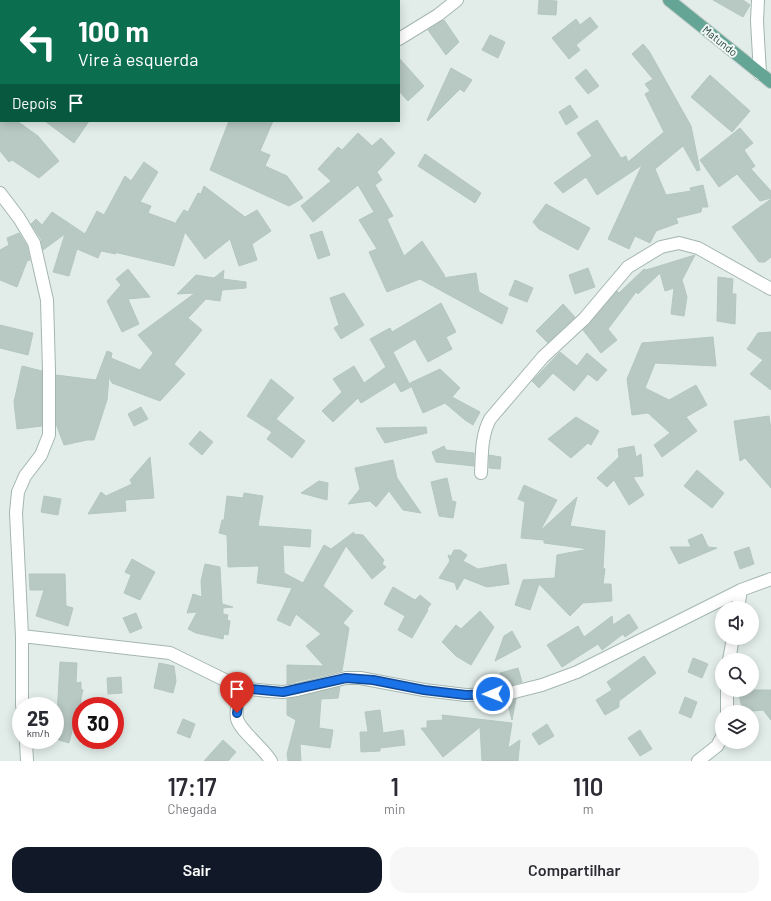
<!DOCTYPE html>
<html lang="pt">
<meta charset="utf-8">
<style>
:root{--surface:#fff;--page:#f7f7f7;--text:#2b2b33;--muted:#7c7c81;--accent:#111827}
body{margin:0;font-family:Barlow,sans-serif;background:var(--page);color:var(--text);height:100vh;display:flex;flex-direction:column;font-size:15px;white-space:nowrap}
*{box-sizing:border-box;margin:0}
p{font-size:13px;color:var(--muted)}
.icon{flex:none;width:22px;height:22px;fill:none;stroke:currentColor;stroke-width:2;stroke-linecap:round;stroke-linejoin:round}
.map{position:relative;height:761px;overflow:hidden}
.panel{display:flex;flex-direction:column;background:var(--surface);flex:1}
.panel>*{flex:none}
.hud{position:absolute;left:0px;top:0px;width:400px;height:122px;box-shadow:0 2px 10px #0003;background:#0b6e4f;color:#fff;overflow:hidden}
.fabs{position:absolute;left:715px;top:601px;display:grid;gap:8px}
.fabs a{display:grid;place-items:center;width:44px;height:44px;border-radius:50%;background:var(--surface);box-shadow:0 2px 10px #0003;font-size:20px}
.speed{position:absolute;left:12px;top:697px;display:flex;gap:8px;font-size:20px;font-weight:700;text-align:center}
.speed>*{display:grid;place-content:center;width:52px;height:52px;border-radius:50%;background:var(--surface);box-shadow:0 2px 10px #0003;line-height:1}
.speed small{font-size:10px;font-weight:400}
.speed .limit{border:6px solid #d22;background:#fff;color:#111}
.pin{position:absolute;display:grid;place-items:center;width:34px;height:34px;color:#fff;margin:-41px -17px;border-radius:50% 50% 50% 0;rotate:-45deg;box-shadow:0 0 4px #0007}
.pin .icon{rotate:45deg}
.me{position:absolute;width:44px;margin:-22px;rotate:269deg;stroke-linejoin:round;filter:drop-shadow(0 0 3px #0008)}
.turn{display:flex;align-items:center;gap:14px;height:84px;padding:0 12px;font-size:18px}
.turn .icon{width:52px;height:52px;stroke-width:2.5}
.turn b{display:block;font-size:28px;line-height:34px}
.then{display:flex;align-items:center;height:38px;padding:0 12px;background:#0003;gap:8px;font-size:15px}
.eta{display:flex;justify-content:space-evenly;align-items:center;height:68px;text-align:center}
.eta b{font-size:24px;font-weight:600;line-height:28px}
.primary-button{display:flex;gap:8px;margin-top:auto;padding:8px 12px}
.primary-button a{flex:1;height:46px;border-radius:16px;background:var(--accent);color:#fff;font-size:16px;font-weight:600;line-height:46px;text-align:center}
.primary-button a+a{background:var(--page);color:var(--text)}
.map>svg:first-child{display:block}
</style>
<div class="map">
<svg width="771" height="761" viewBox="0 0 771 761">
<rect width="100%" height="100%" fill="#e2ede9"/>
<!-- building -->
<path fill="#b8c8c2" stroke="#b4c7c0" d="M539,0L557,1L556,15L538,14Z
M713,0H743L750,5L743,17Z
M590,17L598,27L576,45L580,50L569,59L552,38L576,19L580,25Z
M444,20L459,42L446,55L428,30Z
M490,35L505,42L498,58L482,50Z
M643,44L649,51L691,126L700,170L697,171L683,146L655,169L666,195L691,191L690,188L703,185L708,207H702L701,212L676,218L678,223L656,231L650,243L635,236L629,249L608,239L642,165L597,195L586,177L563,193L554,183L592,156L577,133L597,120L621,158L626,156L628,162L664,132L645,94L650,91L645,84L653,79L632,54Z
M399,58L424,86L408,101L399,91Z
M451,68L472,80L464,92L460,89L428,121L427,120Z
M586,69L599,86L588,94L575,78Z
M710,75L750,111L732,132L691,97Z
M570,105L578,117L566,125L559,112Z
M0,121H17L38,136L59,161L39,178L12,160L9,162L0,151Z
M45,121H89L74,143Z
M229,121H273L260,151L270,155L265,166L287,176L303,198L289,206L210,170Z
M740,128L753,143L744,150L755,166L751,169L771,191V198L760,201L737,174L719,187L700,160Z
M358,133L372,146L381,138L395,153L377,172L382,180L375,185L393,216L387,219L404,256L422,241L445,276L443,278L476,273L479,292L508,308L502,324L420,279L387,292L369,252L377,249L359,220L374,212L358,185L313,222L301,206L331,181L318,169L338,147L342,150Z
M425,154L481,193L475,203L418,166Z
M144,162L158,172L140,202L151,206L148,213L178,224L176,222L184,210L188,212L198,193L201,194L204,186L245,217L257,210L271,231L252,244L257,260L239,266L230,239L205,259L185,232L174,266L114,252L116,254L101,251L98,258L77,249L69,276L53,272L65,234L43,250L41,239L31,224L36,219L42,225L52,212L85,234L97,211L104,215L125,176L131,181Z
M771,199V257L765,262H759L732,227Z
M546,204L590,228L578,250L539,229L533,222Z
M322,231L330,255L318,259L310,235Z
M19,233L27,246L30,260L27,261L17,287L0,280V250L9,245L7,238Z
M695,255L682,280L687,297L684,316L671,314L674,288L665,291L660,273L638,294L636,292L608,329L617,340L601,353L583,330L617,291L619,293L644,269L646,270Z
M588,268L595,287L575,294L569,275Z
M128,269L150,297L128,299L139,324L122,332L107,301L121,285L116,279Z
M224,270L223,279L246,282V288L222,290L220,301L206,299L188,318L202,330L174,364L185,374L160,401L112,383L109,377L107,400L94,440H87L64,445L56,424V375L96,380L107,351L112,353L111,358L140,370L153,353L138,335L195,293L177,294L196,275L214,278Z
M718,277L733,279L732,294H736L735,324L717,321Z
M515,280L533,288L527,302L509,295Z
M344,293L364,325L341,339L334,328L339,325L330,298Z
M441,303L456,332L446,337L452,349L428,362L415,339L393,352L411,387L401,392L395,382L361,403L358,398L333,422L322,411L342,392L333,379L354,366L364,383L386,367L370,339L390,328L392,332Z
M563,304L575,317L548,343L536,331Z
M0,325L33,333L28,355L0,348Z
M771,332V390L750,374L763,360L747,349L758,333Z
M713,337L716,366L655,363L645,388L669,400L696,385L707,405L686,417L697,431L662,457L654,445L670,433L648,413L632,415L627,379L642,343Z
M560,352L577,366L587,353L607,370L597,381L588,374L574,391L553,373L539,388L532,381Z
M22,366L42,371V426L17,429L14,402Z
M440,369L460,388L452,397L480,412L473,425L465,420L445,403L423,413L410,383Z
M271,379L294,398L276,419L305,441L292,458L267,439L272,432L247,416Z
M141,407L148,419L134,426L128,414Z
M769,416L771,429V488L745,458L740,461L734,421Z
M576,417L599,431L591,445L588,443L571,458L548,439Z
M426,427L427,433L385,443L376,428Z
M200,431L213,442L202,455L189,444Z
M444,446L446,450L474,453V466L436,462L432,452Z
M634,446L636,457L641,454L643,476L633,477L644,495L629,505L614,480L607,487L597,478L619,457L618,449Z
M489,455L501,457L500,469L489,468Z
M150,457L154,498L125,500L126,511L88,514L101,492L106,496L132,484L130,480Z
M393,460L397,478L421,513L403,510L389,491L376,507L370,501L348,504L360,489L355,468Z
M697,470L724,493L712,508L684,486Z
M447,478L452,501L456,502L453,518L439,516L431,482Z
M319,481L328,483L327,500L301,493Z
M524,485L557,500L540,531L577,497L570,526L605,531L603,568L605,569L603,584H611L612,601L583,603L570,616L539,584L530,610L515,605L523,580L555,578L557,555L589,549L544,543V540L521,538L525,502L518,499Z
M244,493L263,496L258,526L311,530L310,547L283,545L284,573L303,583L324,545L331,549L354,532L353,534L363,535L384,560L382,564L386,567L372,579L346,546L323,586L353,611L343,623L349,628L342,671L287,684V665L324,666L306,646L321,634L296,614L290,626L277,620L292,588L257,583L259,566L228,567L227,535L219,533L222,520H224L227,496L243,498Z
M44,496L61,499L58,515L41,512Z
M702,534L708,547L717,548L679,564L670,547H691L688,540Z
M749,547L754,564L740,569L734,552Z
M454,550H460L467,555L463,561L478,569L506,564L509,584L487,587L464,578L457,590L455,583L439,578L450,561L448,555L451,556Z
M132,559L155,572L140,600L124,593L131,575L125,572Z
M205,564L220,567L222,604L233,607L223,608V614L228,615L227,620L230,621L228,635L224,634L223,639L196,633L188,629L197,612L187,613L193,594L202,597L201,581Z
M29,574H65L66,606L73,608L68,626L36,616L44,590H30Z
M393,587L415,600L420,595L431,604L427,609L428,610L412,638L398,630L405,616L384,604Z
M480,611L494,627L471,665L456,656L442,642L456,625L461,629Z
M136,613L142,628L130,633L123,618Z
M629,614L638,628L625,637L623,634L602,650L598,644L562,667L547,645L578,626L584,637L612,616L613,625Z
M512,631L521,647L495,661L504,636Z
M644,656L656,673L619,701V707L605,715L596,700L612,690L607,682Z
M693,658L708,664L702,678L688,672Z
M60,662L77,663L76,683L81,682V689L83,690L81,698V723H74L69,743L56,739L62,717L57,716Z
M159,663L174,666L176,681L173,693L154,688Z
M518,668L522,682L504,687L500,673Z
M121,677L122,693L108,694L107,678Z
M340,687L338,698L321,699L319,728L333,730L330,748L300,744L301,761H288L287,754L296,720L287,715V699Z
M738,690H771V720L763,710L743,712Z
M685,697L697,702L691,718L679,713Z
M516,699L512,720L507,701Z
M380,710L383,733L403,730L405,745L380,748V751L361,752L360,732H368L365,712Z
M442,715L512,723L508,748L520,740L518,761H482L480,727L443,757L421,728H427V721L443,720Z
M183,719L195,724L190,738L177,733Z
M547,724L554,736L539,745L532,734Z
M640,730L652,749L640,756L628,738Z
M223,740L236,752L228,761H204Z"/>
<g fill="none" stroke-linecap="round" stroke-linejoin="round">
<defs>
<path id="minor" d="M758,0L757,21L760,74
M61,1L62,0
M399,39L438,15L457,0
M0,47H1
M0,193L19,218L34,243L47,300L49,370V435L41,455L25,476L18,492L16,513L22,636V706
M481,473C482,455 481,436 490,419L543,357L584,319L628,267L661,247L679,243L698,248L771,289
M738,608L741,590
M22,636L170,653L241,688L268,691L283,692L297,690L346,678H360L424,690L466,695L506,694L542,685L577,672L741,590L771,579
M729,660L733,638
M241,688C239,697 235,710 237,719C241,732 263,747 271,761
M727,712V690
M26,740L27,761
M698,761L717,746L722,737"/>
<path id="primary" d="M669,0L771,82"/>
</defs>
<!-- minor casing -->
<use href="#minor" stroke="#a4b6b0" stroke-width="14"/>
<!-- primary casing -->
<use href="#primary" stroke="#c1cac7" stroke-width="14"/>
<!-- minor -->
<use href="#minor" stroke="#fff" stroke-width="12"/>
<!-- primary -->
<use href="#primary" stroke="#65a596" stroke-width="12"/>
</g>
<g fill="none" stroke-linecap="round" stroke-linejoin="round">
<defs>
<path id="route" d="M237,713L241,688L283,692L346,678L373,680L424,690L466,695L493,694"/>
</defs>
<!-- route casing -->
<use href="#route" stroke="#114b97" stroke-width="10"/>
<!-- route -->
<use href="#route" stroke="#1a73e8" stroke-width="7"/>
</g>
<g text-anchor="middle" stroke-width="4" stroke-linejoin="round" paint-order="stroke">
<!-- street labels -->
<g font-size="11" fill="#214038" stroke="#f3f9f7">
<text transform="translate(720 41) rotate(39)" y="4">Matundo</text>
</g>
</g>
</svg>
<div class="fabs">
<a><svg class="icon" aria-label="sound" viewBox="0 0 24 24"><path d="M4 9h4l5-4v14l-5-4H4zM17 9q2 3 0 6"/></svg></a>
<a><svg class="icon" aria-label="search" viewBox="0 0 24 24"><circle cx="10" cy="10" r="6"/><path d="M15 15l6 6"/></svg></a>
<a><svg class="icon" aria-label="layers" viewBox="0 0 24 24"><path d="M12 4l9 5-9 5-9-5zM3 14l9 5 9-5"/></svg></a>
</div>
<div class="speed"><div>25<small>km/h</small></div><div class="limit">30</div></div>
<div class="pin" style="left:237px;top:713px;background:#d93025"><svg class="icon" aria-label="arrive" viewBox="0 0 24 24"><path d="M6 21V4h12l-3 4 3 4H6"/></svg></div>
<svg class="me" style="left:493px;top:694px" viewBox="-20 -20 40 40"><circle r="17" fill="#1a73e8" stroke="#fff" stroke-width="3"/><path d="M0-11L8 9 0 5-8 9z" fill="#fff"/></svg>
<div class="hud">
<div class="turn"><svg class="icon" aria-label="left" viewBox="0 0 24 24"><path d="M17 20v-9H6M10 6l-5 5 5 5"/></svg><div><b>100 m</b>Vire à esquerda</div></div>
<div class="then">Depois<svg class="icon" aria-label="arrive" viewBox="0 0 24 24"><path d="M6 21V4h12l-3 4 3 4H6"/></svg></div>
</div>
</div>
<section class="panel">
<div class="eta">
<div><b>17:17</b><p>Chegada</p></div>
<div><b>1</b><p>min</p></div>
<div><b>110</b><p>m</p></div>
</div>
<div class="primary-button"><a>Sair</a><a>Compartilhar</a></div>
</section>
